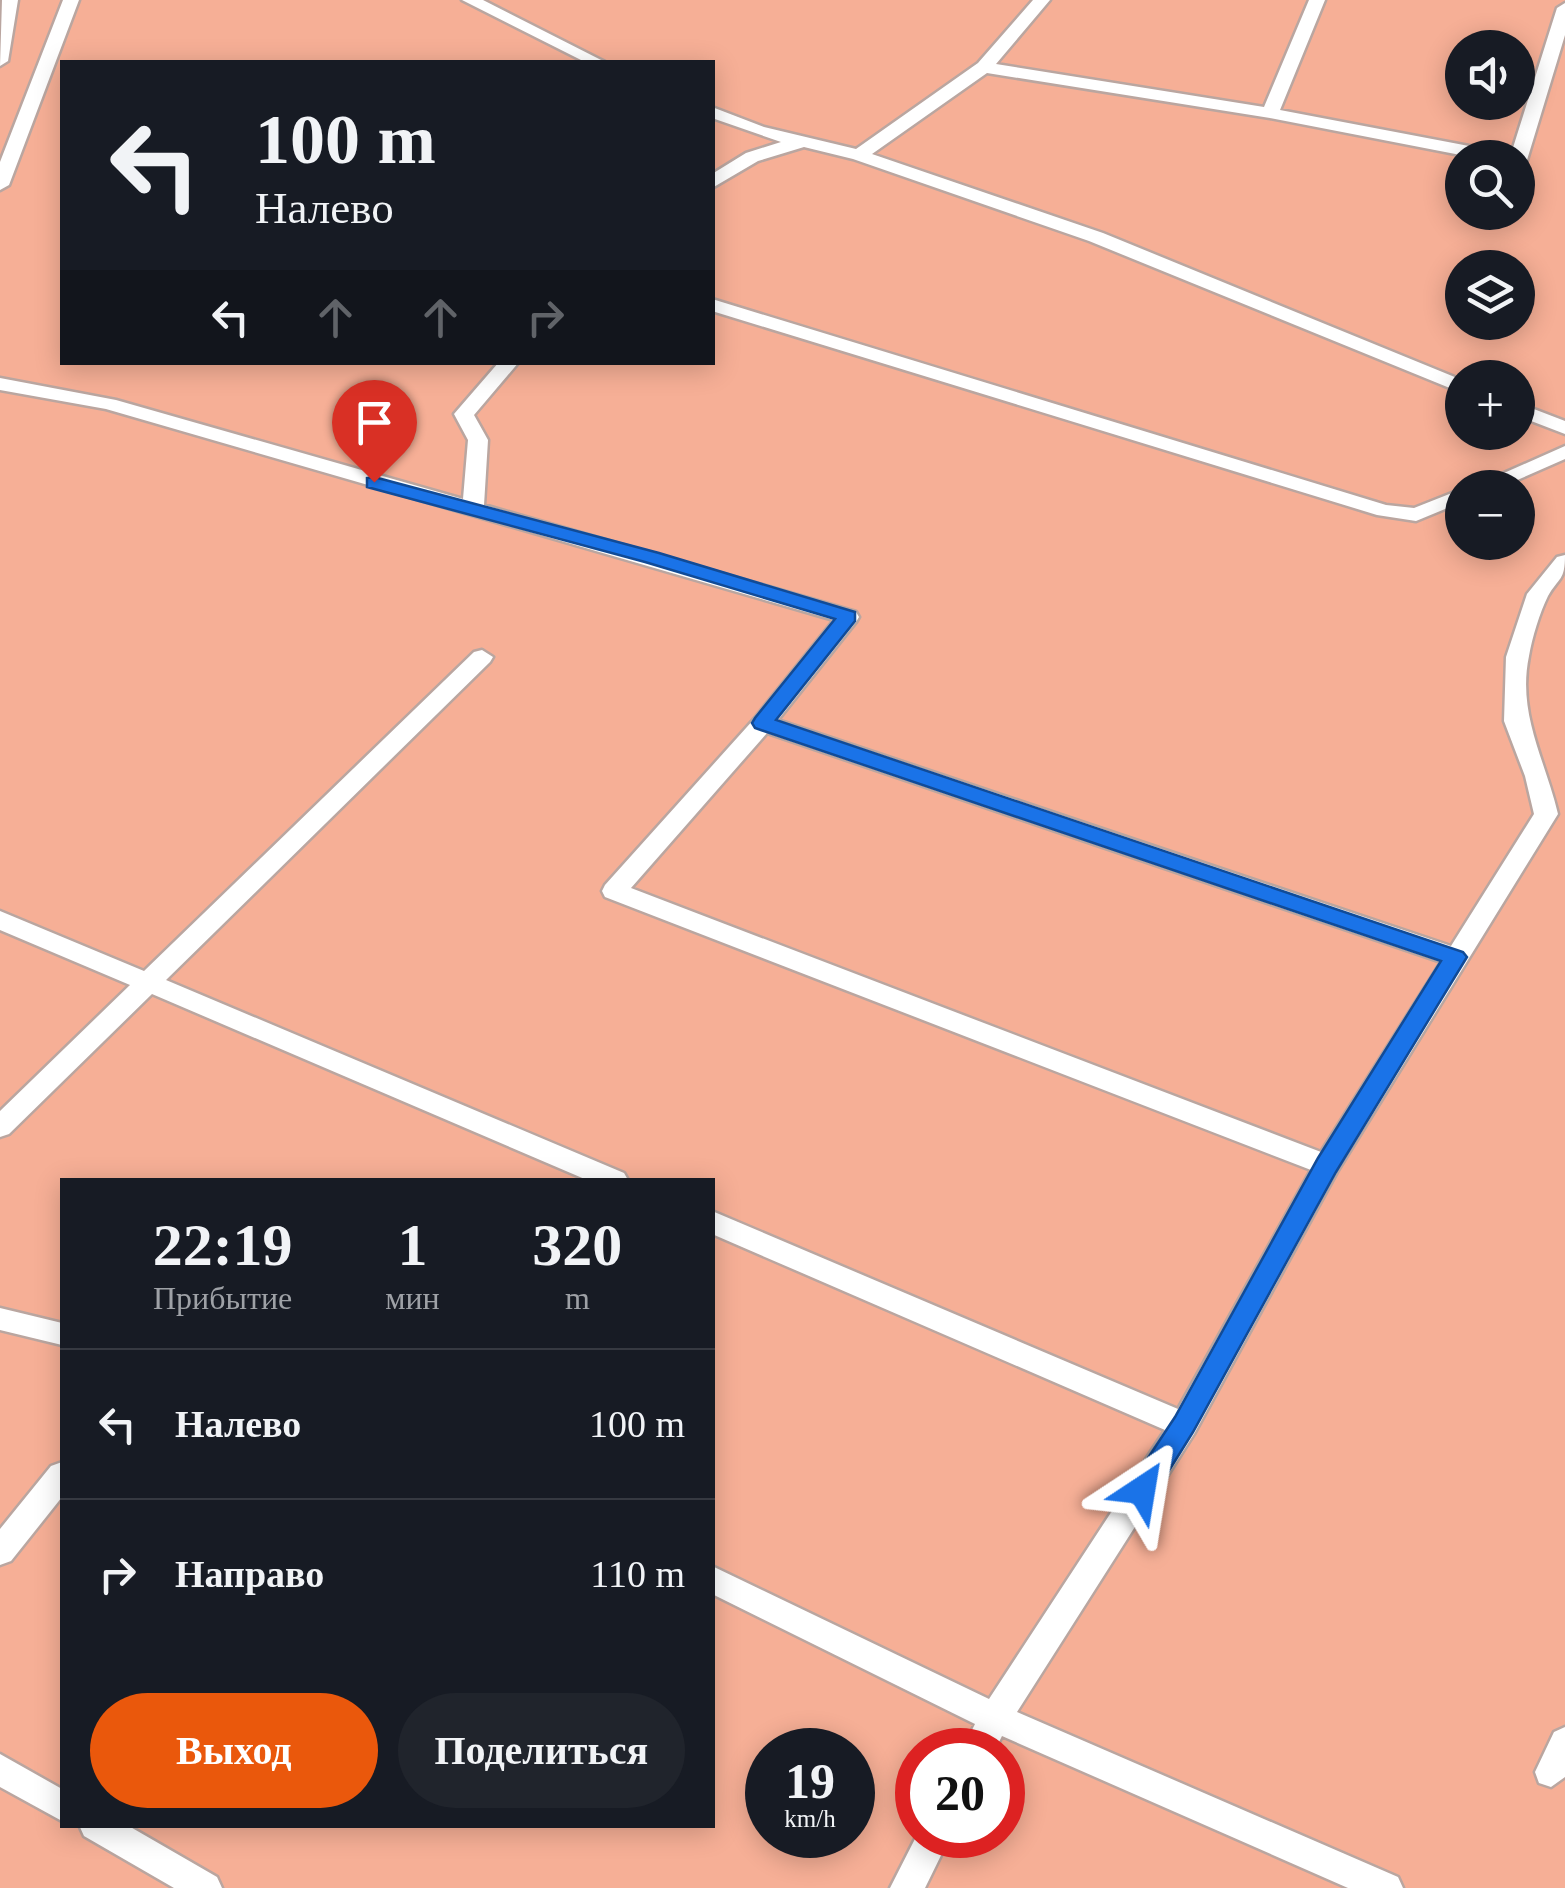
<!DOCTYPE html>
<html lang="ru">
<meta charset="utf-8">
<style>
:root{--surface:#171b24;--page:#20242c;--text:#f1f3f6;--muted:#9ea1a6;--line:#363941;--accent:#ea580c}
body{margin:0;font-family:"Times New Roman",serif;background:var(--page);color:var(--text);height:100vh;display:flex;flex-direction:column;font-size:38px;white-space:nowrap}
*{box-sizing:border-box;margin:0}
p{font-size:32px;color:var(--muted)}
.icon{flex:none;width:55px;height:55px;fill:none;stroke:currentColor;stroke-width:2;stroke-linecap:round;stroke-linejoin:round}
.map{position:relative;flex:1;overflow:hidden}
.side{position:absolute;left:60px;top:1178px;width:655px;height:650px;display:flex;flex-direction:column;background:var(--surface);border-radius:0px;box-shadow:0 5px 25px #0003}
.side>*{flex:none}
.guide{position:absolute;left:60px;top:60px;width:655px;height:305px;border-radius:0px;box-shadow:0 5px 25px #0003;background:#171b24;color:var(--text);overflow:hidden}
.tools{position:absolute;left:1445px;top:30px;display:grid;gap:20px}
.tools a{display:grid;place-items:center;width:90px;height:90px;border-radius:50%;background:var(--surface);box-shadow:0 5px 25px #0003;font-size:50px}
.speed{position:absolute;left:745px;top:1728px;display:flex;gap:20px;font-size:50px;font-weight:700;text-align:center}
.speed>*{display:grid;place-content:center;width:130px;height:130px;border-radius:50%;background:var(--surface);box-shadow:0 5px 25px #0003;line-height:1}
.speed small{font-size:25px;font-weight:400}
.speed .limit{border:15px solid #d22;background:#fff;color:#111}
.pin{position:absolute;display:grid;place-items:center;width:85px;height:85px;color:#fff;margin:-102px -42px;border-radius:50% 50% 50% 0;rotate:-45deg;box-shadow:0 0 10px #0007}
.pin .icon{rotate:45deg}
.me{position:absolute;width:110px;margin:-55px;rotate:33deg;stroke-linejoin:round;filter:drop-shadow(0 0 8px #0008)}
.turn{display:flex;align-items:center;gap:35px;height:210px;padding:0 30px;font-size:45px}
.turn .icon{width:130px;height:130px;stroke-width:2.5}
.turn b{display:block;font-size:70px;line-height:85px}
.lanes{display:flex;align-items:center;height:95px;padding:0 30px;background:#0003;justify-content:center;gap:50px;direction:ltr}
.lanes .off{opacity:.35}
.eta{display:flex;justify-content:space-evenly;align-items:center;height:170px;text-align:center}
.eta b{font-size:60px;font-weight:800;line-height:70px}
.primary-button{display:flex;gap:20px;margin-top:auto;padding:20px 30px}
.primary-button a{flex:1;height:115px;border-radius:60px;background:var(--accent);color:#fff;font-size:40px;font-weight:800;line-height:115px;text-align:center}
.primary-button a+a{background:var(--page);color:var(--text)}
ul{padding:0;list-style:none}
li{display:flex;align-items:center;gap:30px;height:150px;padding:0 30px;border-top:2px solid var(--line)}
li div{flex:1}
li b{display:block;font-size:38px}
li em{font-style:normal}
.map>svg:first-child{display:block}
</style>
<div class="map">
<svg width="1565" height="1888" viewBox="0 0 1565 1888">
<rect width="100%" height="100%" fill="#f8e3dc"/>
<!-- green -->
<path fill="#f6af96" fill-rule="evenodd" d="M0,0H1565V1888H0ZM1462,48H1518V102H1462ZM62,62H712V362H62ZM1462,158H1518V212H1462ZM1462,268H1518V322H1462ZM1462,378H1518V432H1462ZM1462,488H1518V542H1462ZM62,1180H712V1825H62ZM768,1750H852V1835H768ZM918,1750H1002V1835H918Z"/>
<g fill="none" stroke-linecap="round" stroke-linejoin="round">
<defs>
<path id="lane" d="M2,0H18L8,61L0,66Z
M63,0H79L9,185L0,190V162Z
M462,0H483L605,62H585Z
M1033,0H1050L996,64L1264,107L1309,0H1325L1280,110L1511,154L1557,8L1565,3V35L1527,160L1518,165V158H1476L1270,118L987,73L872,154L1103,233L1462,380V393L1089,241L853,159L804,147L758,161L712,188V174L746,153L781,142L712,118V107L764,127L856,149L978,63Z
M712,299L1386,505L1414,508L1462,489V502L1416,521L1377,515L712,311Z
M499,362H519L474,415L488,440L484,505L856,612L859,617L856,622L778,720L1451,946L1534,814L1525,776L1504,721L1506,657L1527,594L1557,557L1565,555C1565,581 1559,577 1548,596C1540,612 1532,638 1529,656C1517,714 1545,759 1558,814L1337,1172L1194,1434L1017,1712L1398,1877L1403,1888H1348L1002,1736L995,1750H962L975,1724L712,1594V1566L989,1699L1165,1430L712,1234V1211L1178,1409L1311,1170L605,897L602,891L605,885L755,718L834,620L106,409L0,390V378L116,400L463,499L468,440L454,414ZM767,733L1441,962L1321,1152L631,888Z
M1518,403L1565,421V434L1518,416Z
M1565,446V459L1499,488H1470Z
M482,650L493,657L490,662L166,980L624,1173L628,1180H587L152,994L9,1134L0,1137V1111L130,985L0,930V911L144,971L474,652Z
M0,1308L62,1323V1345L0,1330Z
M62,1462V1497L11,1561L0,1565V1529L51,1466Z
M1565,1727V1777L1551,1787L1539,1783L1535,1772L1554,1732Z
M0,1754L62,1789V1821L0,1787Z
M79,1825H127L217,1877L222,1888H174L84,1836Z
M918,1833L951,1835L925,1888H890Z"/>
</defs>
<!-- lane casing -->
<use href="#lane" stroke="#baa6a0" stroke-width="5"/>
<!-- lane -->
<use href="#lane" fill="#fff" fill-rule="evenodd"/>
</g>
<!-- route -->
<path fill="#1a73e8" stroke="#114b97" stroke-width="2.5" d="M374,477L659,553L855,612V621L776,720L1463,952L1467,957L1336,1172L1193,1432L1152,1498L1142,1501L1132,1498L1128,1490L1132,1482L1175,1417L1318,1158L1441,961L755,728L752,723L755,718L835,619L645,562L367,487V478Z"/>
</svg>
<div class="tools">
<a><svg class="icon" aria-label="sound" viewBox="0 0 24 24"><path d="M4 9h4l5-4v14l-5-4H4zM17 9q2 3 0 6"/></svg></a>
<a><svg class="icon" aria-label="search" viewBox="0 0 24 24"><circle cx="10" cy="10" r="6"/><path d="M15 15l6 6"/></svg></a>
<a><svg class="icon" aria-label="layers" viewBox="0 0 24 24"><path d="M12 4l9 5-9 5-9-5zM3 14l9 5 9-5"/></svg></a>
<a>+</a>
<a>−</a>
</div>
<div class="speed"><div>19<small>km/h</small></div><div class="limit">20</div></div>
<div class="pin" style="left:374px;top:482px;background:#d93025"><svg class="icon" aria-label="arrive" viewBox="0 0 24 24"><path d="M6 21V4h12l-3 4 3 4H6"/></svg></div>
<svg class="me" style="left:1142px;top:1490px" viewBox="-20 -20 40 40"><path d="M0-17L14 15 0 8-14 15z" fill="#1a73e8" stroke="#fff" stroke-width="4"/></svg>
<div class="guide">
<div class="turn"><svg class="icon" aria-label="left" viewBox="0 0 24 24"><path d="M17 20v-9H6M10 6l-5 5 5 5"/></svg><div><b>100 m</b>Налево</div></div>
<div class="lanes"><svg class="icon" aria-label="left" viewBox="0 0 24 24"><path d="M17 20v-9H6M10 6l-5 5 5 5"/></svg><svg class="icon off" aria-label="ahead" viewBox="0 0 24 24"><path d="M12 20V5M6 11l6-6 6 6"/></svg><svg class="icon off" aria-label="ahead" viewBox="0 0 24 24"><path d="M12 20V5M6 11l6-6 6 6"/></svg><svg class="icon off" aria-label="right" viewBox="0 0 24 24"><path d="M7 20v-9h11M14 6l5 5-5 5"/></svg></div>
</div>
<section class="side">
<div class="eta">
<div><b>22:19</b><p>Прибытие</p></div>
<div><b>1</b><p>мин</p></div>
<div><b>320</b><p>m</p></div>
</div>
<ul>
<li><svg class="icon" aria-label="left" viewBox="0 0 24 24"><path d="M17 20v-9H6M10 6l-5 5 5 5"/></svg><div><b>Налево</b></div><em>100 m</em></li>
<li><svg class="icon" aria-label="right" viewBox="0 0 24 24"><path d="M7 20v-9h11M14 6l5 5-5 5"/></svg><div><b>Направо</b></div><em>110 m</em></li>
</ul>
<div class="primary-button"><a>Выход</a><a>Поделиться</a></div>
</section>
</div>
